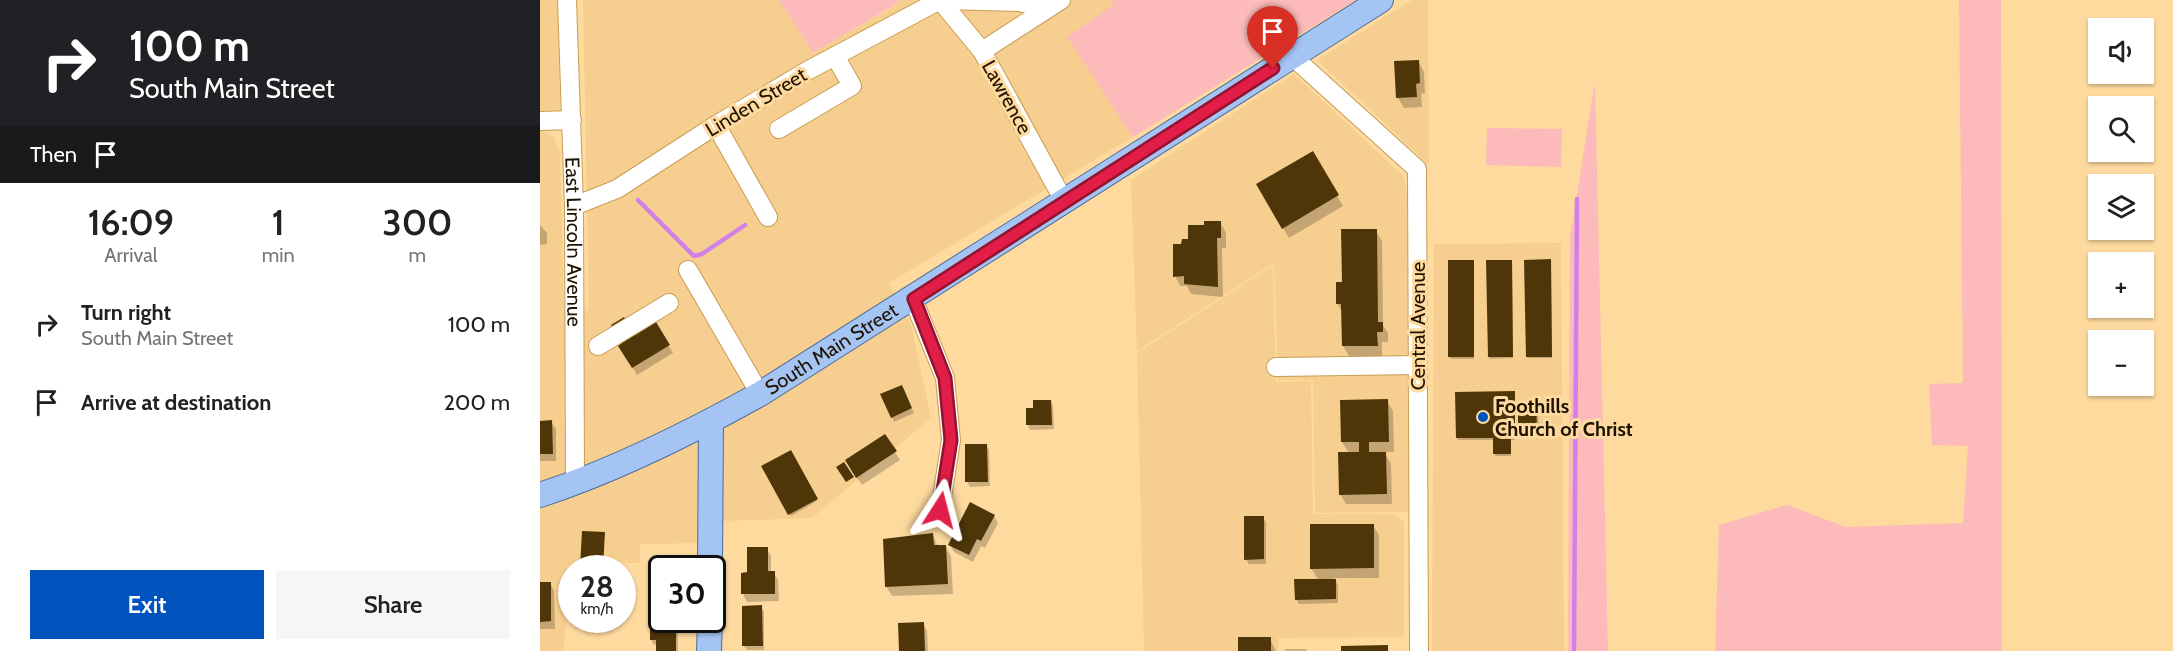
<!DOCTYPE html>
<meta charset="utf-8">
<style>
:root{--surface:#fff;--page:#f6f6f6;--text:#202124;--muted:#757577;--accent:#0053bc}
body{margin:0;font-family:Cabin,sans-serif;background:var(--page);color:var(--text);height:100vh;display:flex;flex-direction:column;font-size:22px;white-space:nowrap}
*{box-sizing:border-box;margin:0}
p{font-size:20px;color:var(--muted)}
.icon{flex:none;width:33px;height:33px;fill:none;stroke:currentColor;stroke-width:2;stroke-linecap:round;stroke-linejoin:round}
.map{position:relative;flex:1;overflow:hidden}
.panel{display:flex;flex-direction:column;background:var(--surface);width:540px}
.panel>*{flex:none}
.guide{background:#202124;color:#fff;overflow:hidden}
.fabs{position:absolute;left:1548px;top:18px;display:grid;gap:12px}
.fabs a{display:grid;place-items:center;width:66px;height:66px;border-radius:0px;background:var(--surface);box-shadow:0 2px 4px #0004;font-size:30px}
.speed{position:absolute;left:18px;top:555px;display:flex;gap:12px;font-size:30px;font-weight:700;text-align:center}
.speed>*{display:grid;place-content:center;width:78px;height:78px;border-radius:50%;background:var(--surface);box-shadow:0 2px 4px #0004;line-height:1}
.speed small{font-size:15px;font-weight:400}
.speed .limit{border:3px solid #111;border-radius:9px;background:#fff;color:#111}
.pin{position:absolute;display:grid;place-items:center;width:51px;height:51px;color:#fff;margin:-62px -26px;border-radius:50% 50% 50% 0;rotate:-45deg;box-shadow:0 0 6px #0007}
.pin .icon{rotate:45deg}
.me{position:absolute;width:66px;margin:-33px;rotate:9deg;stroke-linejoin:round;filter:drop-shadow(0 0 4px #0008)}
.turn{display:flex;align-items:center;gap:21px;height:126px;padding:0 30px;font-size:27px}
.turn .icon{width:78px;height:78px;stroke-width:2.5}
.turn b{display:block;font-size:42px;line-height:51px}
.then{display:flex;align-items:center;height:57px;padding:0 30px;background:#0003;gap:12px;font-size:22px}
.eta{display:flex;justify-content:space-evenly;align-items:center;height:102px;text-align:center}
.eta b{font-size:36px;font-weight:600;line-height:42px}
.primary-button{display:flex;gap:12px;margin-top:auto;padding:12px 30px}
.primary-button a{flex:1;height:69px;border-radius:0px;background:var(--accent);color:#fff;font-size:24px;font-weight:600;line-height:69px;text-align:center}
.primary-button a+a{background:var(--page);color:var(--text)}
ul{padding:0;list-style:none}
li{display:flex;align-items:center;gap:18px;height:78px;padding:0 30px}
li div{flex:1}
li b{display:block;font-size:22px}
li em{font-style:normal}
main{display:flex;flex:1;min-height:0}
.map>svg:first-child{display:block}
</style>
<main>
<section class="panel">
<div class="guide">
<div class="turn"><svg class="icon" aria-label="right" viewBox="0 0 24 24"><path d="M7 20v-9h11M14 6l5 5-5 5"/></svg><div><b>100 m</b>South Main Street</div></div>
<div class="then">Then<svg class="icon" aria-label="arrive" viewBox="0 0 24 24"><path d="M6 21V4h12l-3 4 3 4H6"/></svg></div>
</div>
<div class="eta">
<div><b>16:09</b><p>Arrival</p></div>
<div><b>1</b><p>min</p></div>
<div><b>300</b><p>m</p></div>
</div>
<ul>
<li><svg class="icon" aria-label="right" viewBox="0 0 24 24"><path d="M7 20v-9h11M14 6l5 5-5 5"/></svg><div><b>Turn right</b><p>South Main Street</p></div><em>100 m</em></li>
<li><svg class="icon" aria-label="arrive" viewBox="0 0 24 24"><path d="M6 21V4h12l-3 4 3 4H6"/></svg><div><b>Arrive at destination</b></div><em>200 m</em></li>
</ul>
<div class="primary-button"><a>Exit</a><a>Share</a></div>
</section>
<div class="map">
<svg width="1633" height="651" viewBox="0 0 1633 651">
<rect width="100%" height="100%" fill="#feda9f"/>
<!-- built -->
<path fill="#f6ce8f" d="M0,0H18L20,111L0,112Z
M43,0H239L273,53L358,4L357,0H572L573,5L528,37L593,137L349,283L371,325L391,418L272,518L181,521L164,543L100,544V563H72L71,568H32L31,604L28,605L23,651H0V130L14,137L20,152L24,312L49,311Z
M872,0H888L889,165L777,60Z
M754,74L864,177L869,199V512L775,513L773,380H738L734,263L597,351L591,180Z
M1021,243L1024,651H892L894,244Z
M733,265L736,382L771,381L773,514H854L864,522V637L738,638V651H604L597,353Z"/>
<!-- green -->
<path fill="#fcbaba" d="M239,0H357L358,3L273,53Z
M572,0H816L593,137L527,37L573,5Z
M1419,0H1461L1462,651H1175L1179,525L1247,505L1306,527L1423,523L1428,446L1392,445L1389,384L1423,383Z
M1055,82L1068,651H1028L1030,237Z
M947,128L1022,129L1021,167L946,165Z"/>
<!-- shadow -->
<path fill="#0003" d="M878,61L884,72L885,93L881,94L882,107L864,108L858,98Z
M773,153L803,206L749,238L718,185Z
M680,222L686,233V248H682L683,297L651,294L647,286H640L635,276L643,246L666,227Z
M0,225L7,233V244L0,245Z
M836,231L842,241L843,325L848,333V342H842V356H809L803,346V314L797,303L803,284Z
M933,261L934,359H911L910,357Z
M972,263L973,358L950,359L949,357Z
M1011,263L1012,358H988L987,357Z
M115,324L133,353L97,375L80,346Z
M364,391L374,413L354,422L352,417Z
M975,395V440H971V456H955L954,440H918L917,438Z
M511,401L513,406L514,429L490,430L488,425L494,410Z
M847,401L853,411L854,452H844L851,464L852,504H806L800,494L809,453L802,442Z
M996,406L998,411L999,431L983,432L980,427Z
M0,422H11L16,429V461H0Z
M345,436L360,460L322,485L311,468Z
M446,445L449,450L450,486L430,487L427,482Z
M250,452L277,501L251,516L224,467Z
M454,516L458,523L445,548L441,546L433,562L414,552L410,545Z
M723,518L726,522V564H709L706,559Z
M833,525L839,535V578H794L798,585V603L759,604L756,599L779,581L771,568Z
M64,534L63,568H42Z
M393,535L398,547H406L411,557L413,594L352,596L346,586Z
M227,549L231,556V573H234L238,580L239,601L207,602L203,594Z
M112,565L136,566L137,568H122L121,603L119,598V582H114L112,577Z
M0,583H10L14,591L15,629H0Z
M221,607L224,612V650H207L204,646Z
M135,622L138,627V651H117V644L114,645L111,640Z
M383,624L387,631L388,651H360Z
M730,639L736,651H700Z
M745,649H766L767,651H745Z"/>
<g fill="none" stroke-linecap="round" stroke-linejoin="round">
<!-- stream -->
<path stroke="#d180e7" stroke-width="4.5" d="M98,200L154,256L162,254L205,225
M1034,651L1037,199"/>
</g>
<!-- building -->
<path fill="#4e3609" d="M879,60L880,83L876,84L877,97L856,98L854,61Z
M773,151L799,195L742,229L716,184Z
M664,221H681V238H677L678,287L644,284V276L633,277V244H641L642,239H648V225H664Z
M801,229H837L838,322H843V332H837L838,346H802L801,304H796V282H802Z
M1011,259L1012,357H986L984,260Z
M908,260H934V357H908Z
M946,260H972L973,357H948Z
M84,317L95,335L116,322L130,345L92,368L78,346L82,343L71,325Z
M362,385L372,408L351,418L340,394Z
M975,391V438H971V454H953V438H916L915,392Z
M848,399L849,442H829V452H846L847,494L799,495L798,452H819V442H801L800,400Z
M493,400H511L512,425H486V408H493Z
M978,404H996L997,427H978Z
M12,420L13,454H0V421Z
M345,434L357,451L316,478L305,460Z
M425,444H447L448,482H425Z
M251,450L278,499L248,515L221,466Z
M304,462L314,477L306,482L296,467Z
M430,502L455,515L441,541L437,539L429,555L408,545Z
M704,516H724V559L704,560Z
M770,524H834V568L770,569Z
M42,531L65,532L63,568H40Z
M393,533L394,545H406L408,584L345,587L343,539Z
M207,547H228V571H235V594H201V573L207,572Z
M110,564H136V568H122V598H117V578H110Z
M754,579H796V599L755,600Z
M0,582H11V621L0,622Z
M222,605L223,646H202V606Z
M110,621H136V651H116V640H110Z
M384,622L385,651H359L358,623Z
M698,637H731V651H698Z
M848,645V651H801V646Z"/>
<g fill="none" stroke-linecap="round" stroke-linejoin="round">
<defs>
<g id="minor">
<path id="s1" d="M27,0L34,206L35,483"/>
<path d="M400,0L442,51L524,201"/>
<path d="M404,0L479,2L505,8"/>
<path d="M442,51L521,0"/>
<path d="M752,56L877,169L879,651"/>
<path d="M0,121L32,120"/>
<path d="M176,125L228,217"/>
<path d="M239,129L312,86L295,56"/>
<path d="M34,206L77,189L176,125L267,71L400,0"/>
<path d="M148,270L220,394"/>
<path d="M373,299L405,378L411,440L400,510"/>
<path d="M58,346L129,303"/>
<path d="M736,367L878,365"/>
</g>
<g id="major">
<path id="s2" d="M0,495C76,470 150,433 220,394L841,0"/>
<path d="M170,568L171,421"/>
<path d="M169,651L170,620"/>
</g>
</defs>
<!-- minor casing -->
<use href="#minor" stroke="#c99d52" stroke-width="20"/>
<!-- major casing -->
<use href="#major" stroke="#4e6c9a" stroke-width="26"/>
<!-- minor -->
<use href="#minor" stroke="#fff" stroke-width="18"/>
<!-- major -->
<use href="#major" stroke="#a4c4f4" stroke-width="24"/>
</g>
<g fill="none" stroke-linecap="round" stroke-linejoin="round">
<defs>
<path id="route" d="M400,510L411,440L405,378L374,299L733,68"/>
</defs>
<!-- route casing -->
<use href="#route" stroke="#92132f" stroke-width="15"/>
<!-- route -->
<use href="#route" stroke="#e11d48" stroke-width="10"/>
</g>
<!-- markers -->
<circle fill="#0053bc" stroke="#feda9f" stroke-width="2" cx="943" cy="417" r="6"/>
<g text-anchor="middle" stroke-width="6" stroke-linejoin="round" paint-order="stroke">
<!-- street labels -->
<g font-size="20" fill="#1f1200" stroke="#feda9f">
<text transform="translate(467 97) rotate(61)" y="7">Lawrence</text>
<text transform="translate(216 102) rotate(-31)" y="7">Linden Street</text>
<text dy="7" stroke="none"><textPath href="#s1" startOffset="242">East Lincoln Avenue</textPath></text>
<text transform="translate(878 326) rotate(-90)" y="7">Central Avenue</text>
<text dy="7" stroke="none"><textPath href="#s2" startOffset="327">South Main Street</textPath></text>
</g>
<!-- poi labels -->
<g font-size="20" font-weight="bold" fill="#1f1200" stroke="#feda9f" text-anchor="start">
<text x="955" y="413">Foothills<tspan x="955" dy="23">Church of Christ</tspan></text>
</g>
</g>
</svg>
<div class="fabs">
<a><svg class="icon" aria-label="sound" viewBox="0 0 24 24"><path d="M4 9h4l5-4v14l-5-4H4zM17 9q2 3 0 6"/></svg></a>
<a><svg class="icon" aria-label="search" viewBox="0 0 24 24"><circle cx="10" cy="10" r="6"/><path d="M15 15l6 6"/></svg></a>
<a><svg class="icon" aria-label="layers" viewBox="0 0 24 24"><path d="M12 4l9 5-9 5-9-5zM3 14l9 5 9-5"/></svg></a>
<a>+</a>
<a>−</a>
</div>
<div class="speed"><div>28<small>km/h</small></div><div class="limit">30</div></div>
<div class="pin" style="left:733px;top:68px;background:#d93025"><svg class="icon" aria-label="arrive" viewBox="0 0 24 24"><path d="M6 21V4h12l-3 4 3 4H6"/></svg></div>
<svg class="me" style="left:400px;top:510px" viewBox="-20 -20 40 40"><path d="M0-17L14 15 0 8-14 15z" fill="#e11d48" stroke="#fff" stroke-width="4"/></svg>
</div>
</main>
